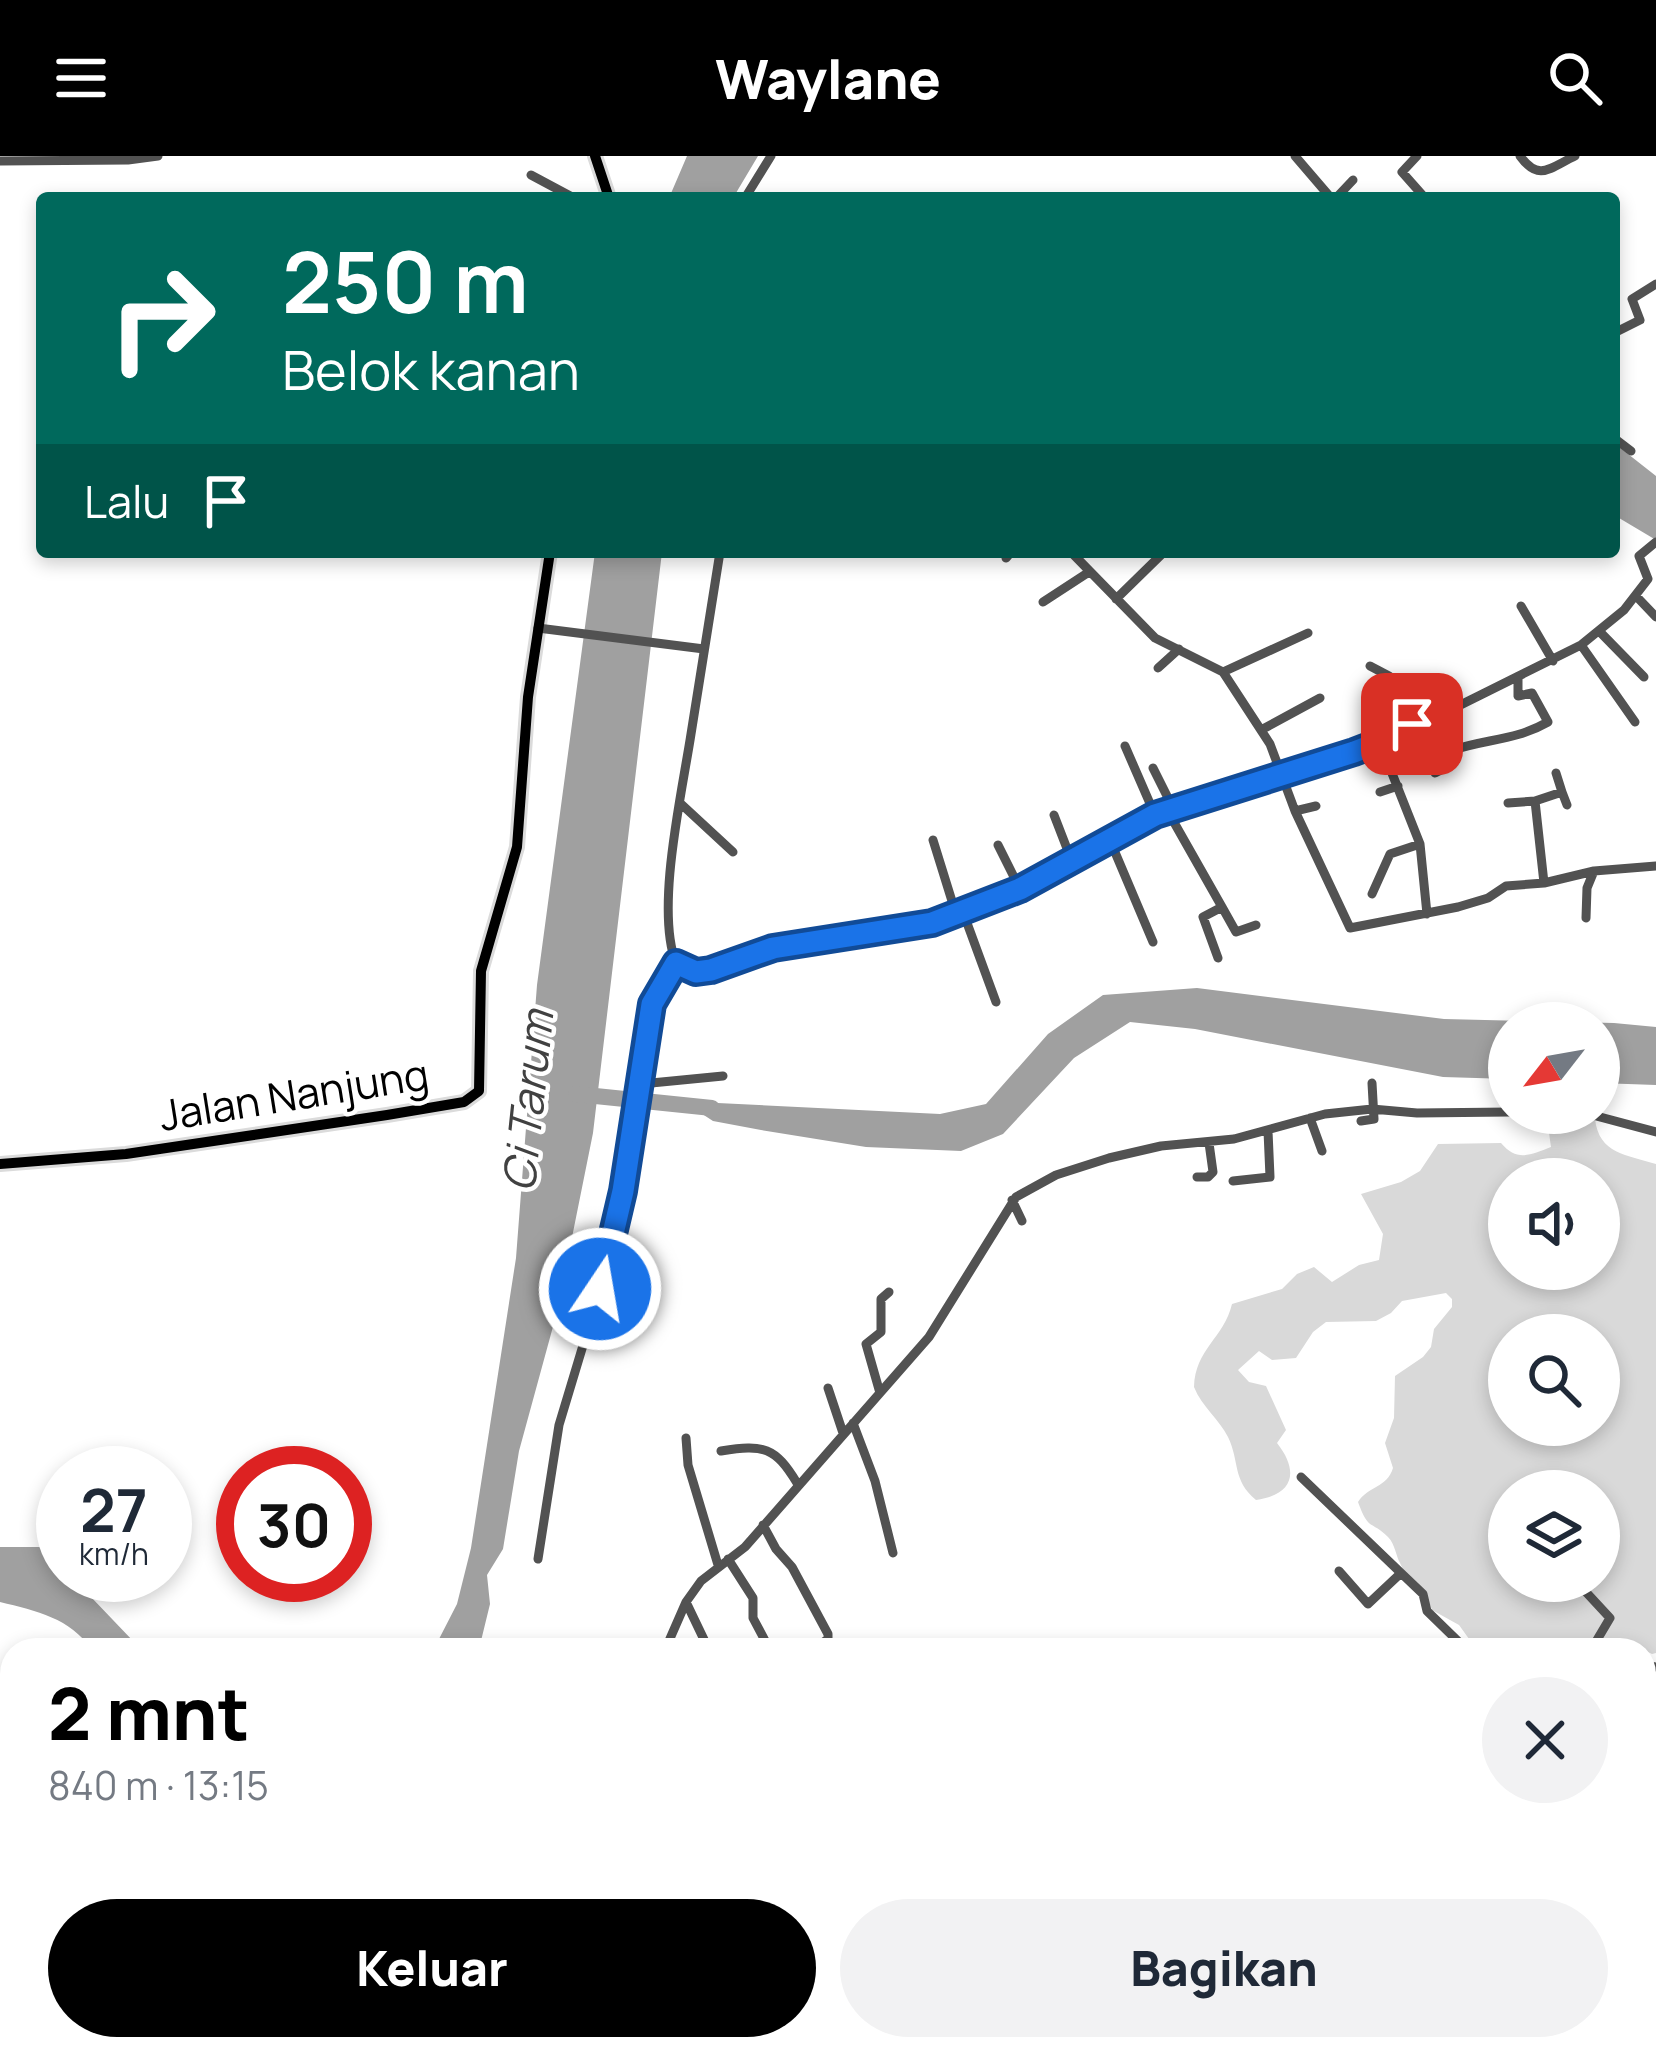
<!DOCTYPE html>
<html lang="id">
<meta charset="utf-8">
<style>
:root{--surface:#fff;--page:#f2f2f3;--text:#1f2937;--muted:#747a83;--accent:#000}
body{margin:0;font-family:Manrope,sans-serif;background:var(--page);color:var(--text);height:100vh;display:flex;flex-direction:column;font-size:45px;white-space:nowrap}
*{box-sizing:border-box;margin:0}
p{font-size:39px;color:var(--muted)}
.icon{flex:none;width:66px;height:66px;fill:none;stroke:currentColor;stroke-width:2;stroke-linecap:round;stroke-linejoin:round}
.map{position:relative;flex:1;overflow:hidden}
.drawer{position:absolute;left:0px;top:1482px;width:1656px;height:423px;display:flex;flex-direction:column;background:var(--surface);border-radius:36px 36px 0 0;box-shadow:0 6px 18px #0003}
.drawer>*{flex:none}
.guide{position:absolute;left:36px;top:36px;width:1584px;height:366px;border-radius:12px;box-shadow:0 6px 18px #0003;background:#00695c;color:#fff;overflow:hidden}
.needle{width:78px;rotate:239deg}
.buttons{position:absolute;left:1488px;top:846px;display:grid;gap:24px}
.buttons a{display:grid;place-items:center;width:132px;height:132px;border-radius:50%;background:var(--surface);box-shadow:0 6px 18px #0003;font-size:60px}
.speed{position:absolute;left:36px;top:1290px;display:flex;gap:24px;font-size:60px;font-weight:700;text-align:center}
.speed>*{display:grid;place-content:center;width:156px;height:156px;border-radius:50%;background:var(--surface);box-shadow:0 6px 18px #0003;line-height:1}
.speed small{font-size:30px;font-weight:400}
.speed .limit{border:18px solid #d22;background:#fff;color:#111}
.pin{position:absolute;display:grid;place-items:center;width:102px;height:102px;color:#fff;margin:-51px;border-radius:24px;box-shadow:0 6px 18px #0006}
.me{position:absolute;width:132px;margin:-66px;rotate:12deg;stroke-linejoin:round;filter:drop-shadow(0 0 9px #0008)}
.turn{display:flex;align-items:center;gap:42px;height:252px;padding:0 48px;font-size:54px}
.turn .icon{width:156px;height:156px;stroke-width:2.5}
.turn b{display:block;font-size:84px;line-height:102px}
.then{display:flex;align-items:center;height:114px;padding:0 48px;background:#0003;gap:24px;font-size:45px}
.round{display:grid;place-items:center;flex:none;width:126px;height:126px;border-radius:63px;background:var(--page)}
.overview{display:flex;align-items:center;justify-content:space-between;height:204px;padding:0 48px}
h1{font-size:72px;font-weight:800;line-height:90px;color:var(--accent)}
.button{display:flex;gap:24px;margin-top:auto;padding:24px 48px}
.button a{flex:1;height:138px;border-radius:72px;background:var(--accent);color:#fff;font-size:48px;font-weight:800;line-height:138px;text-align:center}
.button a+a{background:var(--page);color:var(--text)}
header{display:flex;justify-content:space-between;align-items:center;height:156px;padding:0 48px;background:var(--accent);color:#fff;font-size:54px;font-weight:800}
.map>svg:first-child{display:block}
</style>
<header><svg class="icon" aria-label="menu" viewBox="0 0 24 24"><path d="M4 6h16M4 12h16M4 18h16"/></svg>Waylane<svg class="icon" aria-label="search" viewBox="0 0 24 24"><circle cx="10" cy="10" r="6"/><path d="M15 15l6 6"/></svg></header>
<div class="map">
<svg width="1656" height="1904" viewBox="0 0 1656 1904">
<rect width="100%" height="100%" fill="#fff"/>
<!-- green -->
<path fill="#d9d9d9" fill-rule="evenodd" d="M1547,963H1595C1599,998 1627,999 1656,1008V1497L1652,1498L1644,1494H1477L1459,1469L1432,1454C1424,1428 1409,1428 1400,1407C1396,1400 1395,1388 1388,1381C1371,1364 1369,1376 1358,1346C1368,1330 1387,1332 1393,1312L1385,1287L1394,1262L1395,1220L1423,1201L1431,1191L1434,1173L1452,1151V1143L1446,1137L1402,1145L1391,1157L1376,1165L1326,1166L1313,1176L1296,1202L1272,1204L1259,1195L1238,1214L1249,1226L1266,1230L1286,1274L1277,1287C1300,1316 1293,1339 1256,1344C1232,1324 1240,1306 1228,1281C1219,1263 1202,1251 1194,1231C1195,1193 1224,1182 1232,1148L1282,1133L1297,1118L1314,1111L1332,1126L1359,1109L1379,1104L1383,1078L1361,1038L1401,1026L1420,1015L1438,988L1501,987C1517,1006 1530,999 1551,991ZM1509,1023H1599V1113H1509ZM1509,1179H1599V1269H1509ZM1509,1335H1599V1425H1509Z
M1644,1716L1650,1717L1656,1727V1904H1551L1548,1893H1644Z"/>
<!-- water -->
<path fill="#a0a0a0" d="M687,0H758L733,42H669Z
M1614,287L1656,320V384L1614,359Z
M595,396H662L593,977L557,1156L519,1295L503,1393L487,1419L490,1448L480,1489L476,1494H429L439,1483L457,1448L471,1392L516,1102L537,829Z
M1197,832L1444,863L1614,867L1656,871V929L1599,927V867H1509V923L1443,921L1195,873L1130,866L1074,902L1003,978L961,995L866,991L761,974L713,965L693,952L697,946L940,958L986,948L1048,878L1103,839Z
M0,1391H40L63,1413V1419H70L134,1486L147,1494H92C70,1462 37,1455 0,1446Z"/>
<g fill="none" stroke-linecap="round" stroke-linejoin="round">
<!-- stream -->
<path stroke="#a0a0a0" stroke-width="3" d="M1644,1708H1656
M1489,1904L1496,1893"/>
<!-- river -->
<path stroke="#a0a0a0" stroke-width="16" d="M576,938L712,952"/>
<defs>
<path id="major" d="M595,0L609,42
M0,1008L126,998L387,959L464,946L479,935L481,815L517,691L528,541L550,396"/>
<path id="highway" d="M1644,1650L1656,1643
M1298,1904L1314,1893"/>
</defs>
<!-- major casing -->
<use href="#major" stroke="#dbdbdb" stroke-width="16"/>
<!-- highway casing -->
<use href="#highway" stroke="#dbdbdb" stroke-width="18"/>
<!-- minor -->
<path stroke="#525252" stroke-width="9" d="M1295,0L1331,42
M1417,0L1402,16L1425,42
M1520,0C1539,26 1550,12 1575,0
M0,5L128,4L158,0
M531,19L574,42
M745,42L771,0
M1336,42L1353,24
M1614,177L1640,164L1632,143L1656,128
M1614,282L1631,295
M720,396C710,457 701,518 691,578C682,637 655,753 676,807L696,816L773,792L932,767L1020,733L1167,654L1394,582L1581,489L1624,454L1648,423L1639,400L1656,386
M1071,396L1155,482L1223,516L1270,588L1295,655L1350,772L1458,751L1488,742L1506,730L1544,727L1594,715L1656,710
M1006,402L1011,396
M1636,440L1656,461
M1116,443L1164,396
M1043,446L1089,416
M1521,450L1553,505
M538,472L704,493
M1600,476L1644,521
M1581,489L1635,566
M1370,510L1389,520L1414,573
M1158,512L1179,493
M1223,516L1308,477
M1261,574L1320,542
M1380,587L1420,688L1427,758
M1125,590L1155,659
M1153,612L1173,652
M1435,617L1447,611L1453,594C1486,583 1517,584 1548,566L1532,537L1518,540V523
M1556,617L1562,636
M1380,636L1398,630
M680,647L733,696
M1508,647L1535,645
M1167,654L1222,751L1203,761L1218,802
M1295,655L1316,650
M1054,659L1071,703
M1109,682L1153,786
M933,684L956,758
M998,689L1020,733
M1544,727L1535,645L1562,636L1567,649
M1372,738L1390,698L1420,688
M1222,751L1236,776L1256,769
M963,756L996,846
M1586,762L1587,732L1594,715
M641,928L723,920
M1585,957L1656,976
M1310,962L1322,995
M1361,965L1374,963L1372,927
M1197,1021H1208L1213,1016L1209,987
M1233,1025L1270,1021L1268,975
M1012,1044L1022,1065
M828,1232L843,1277
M880,1237L866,1188L881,1176V1143L889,1136
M853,1267L875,1325L893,1397
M686,1282L688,1309L718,1409
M721,1295C764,1288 775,1291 797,1327
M1301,1321L1401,1417
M763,1369L776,1393L792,1411L828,1478V1483L813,1494
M538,1403L559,1269L600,1133L623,1035L652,848L676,807
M728,1403L753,1442V1462L770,1494
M1339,1415L1368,1448L1401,1417L1423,1438L1427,1455L1467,1494
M1585,1435L1610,1462L1591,1494
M686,1446L709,1494
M665,1494L686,1446L701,1425L745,1391L929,1181L1016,1041L1056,1019L1109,1002L1161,990L1234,983L1325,958L1372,953L1417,957L1509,956
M1644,1509L1656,1511
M1644,1616L1656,1640
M1644,1694L1656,1699
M0,1786H12
M0,1829H12
M996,1893L1001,1904
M1449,1893L1455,1904
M34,1894L77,1895
M1483,1904L1490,1893"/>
<!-- major -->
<use href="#major" stroke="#000" stroke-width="10"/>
<!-- highway -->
<use href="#highway" stroke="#000" stroke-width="12"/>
</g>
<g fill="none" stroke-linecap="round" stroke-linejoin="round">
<defs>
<path id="route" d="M600,1133L623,1035L652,848L676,807L696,816L711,814L773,792L932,767L1020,733L1155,659L1354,596L1414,573L1412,568"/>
</defs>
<!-- route casing -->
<use href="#route" stroke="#114b97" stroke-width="30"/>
<!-- route -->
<use href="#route" stroke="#1a73e8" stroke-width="21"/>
</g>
<g text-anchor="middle" stroke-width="9" stroke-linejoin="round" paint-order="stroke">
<!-- street labels -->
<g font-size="42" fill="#000" stroke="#fff">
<text transform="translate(294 939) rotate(-9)" y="15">Jalan Nanjung</text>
</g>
<!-- water labels -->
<g font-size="45" font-style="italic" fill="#414141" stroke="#fff">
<text transform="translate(528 945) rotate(-84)" y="16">Ci Tarum</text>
</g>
</g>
</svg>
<div class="buttons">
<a><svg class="needle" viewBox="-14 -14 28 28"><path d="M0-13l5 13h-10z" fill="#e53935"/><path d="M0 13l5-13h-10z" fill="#747a83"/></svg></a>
<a><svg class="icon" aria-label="sound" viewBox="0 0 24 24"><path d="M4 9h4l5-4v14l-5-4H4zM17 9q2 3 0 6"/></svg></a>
<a><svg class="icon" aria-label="search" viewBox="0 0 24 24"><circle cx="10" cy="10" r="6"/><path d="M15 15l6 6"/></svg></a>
<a><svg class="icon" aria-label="layers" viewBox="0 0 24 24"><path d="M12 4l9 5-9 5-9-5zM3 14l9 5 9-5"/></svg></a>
</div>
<div class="speed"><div>27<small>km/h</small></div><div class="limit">30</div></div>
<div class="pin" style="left:1412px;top:568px;background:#d93025"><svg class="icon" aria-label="arrive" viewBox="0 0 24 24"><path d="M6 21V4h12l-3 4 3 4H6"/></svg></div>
<svg class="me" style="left:600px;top:1133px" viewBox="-20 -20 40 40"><circle r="17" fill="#1a73e8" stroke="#fff" stroke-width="3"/><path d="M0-11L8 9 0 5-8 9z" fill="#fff"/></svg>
<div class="guide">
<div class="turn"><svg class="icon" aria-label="right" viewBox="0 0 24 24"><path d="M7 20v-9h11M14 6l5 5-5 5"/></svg><div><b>250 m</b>Belok kanan</div></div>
<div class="then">Lalu<svg class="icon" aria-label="arrive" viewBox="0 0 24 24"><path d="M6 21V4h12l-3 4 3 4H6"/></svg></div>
</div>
<section class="drawer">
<div class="overview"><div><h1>2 mnt</h1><p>840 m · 13:15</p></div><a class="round"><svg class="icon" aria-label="close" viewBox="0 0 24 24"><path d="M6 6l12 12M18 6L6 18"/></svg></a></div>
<div class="button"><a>Keluar</a><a>Bagikan</a></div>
</section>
</div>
